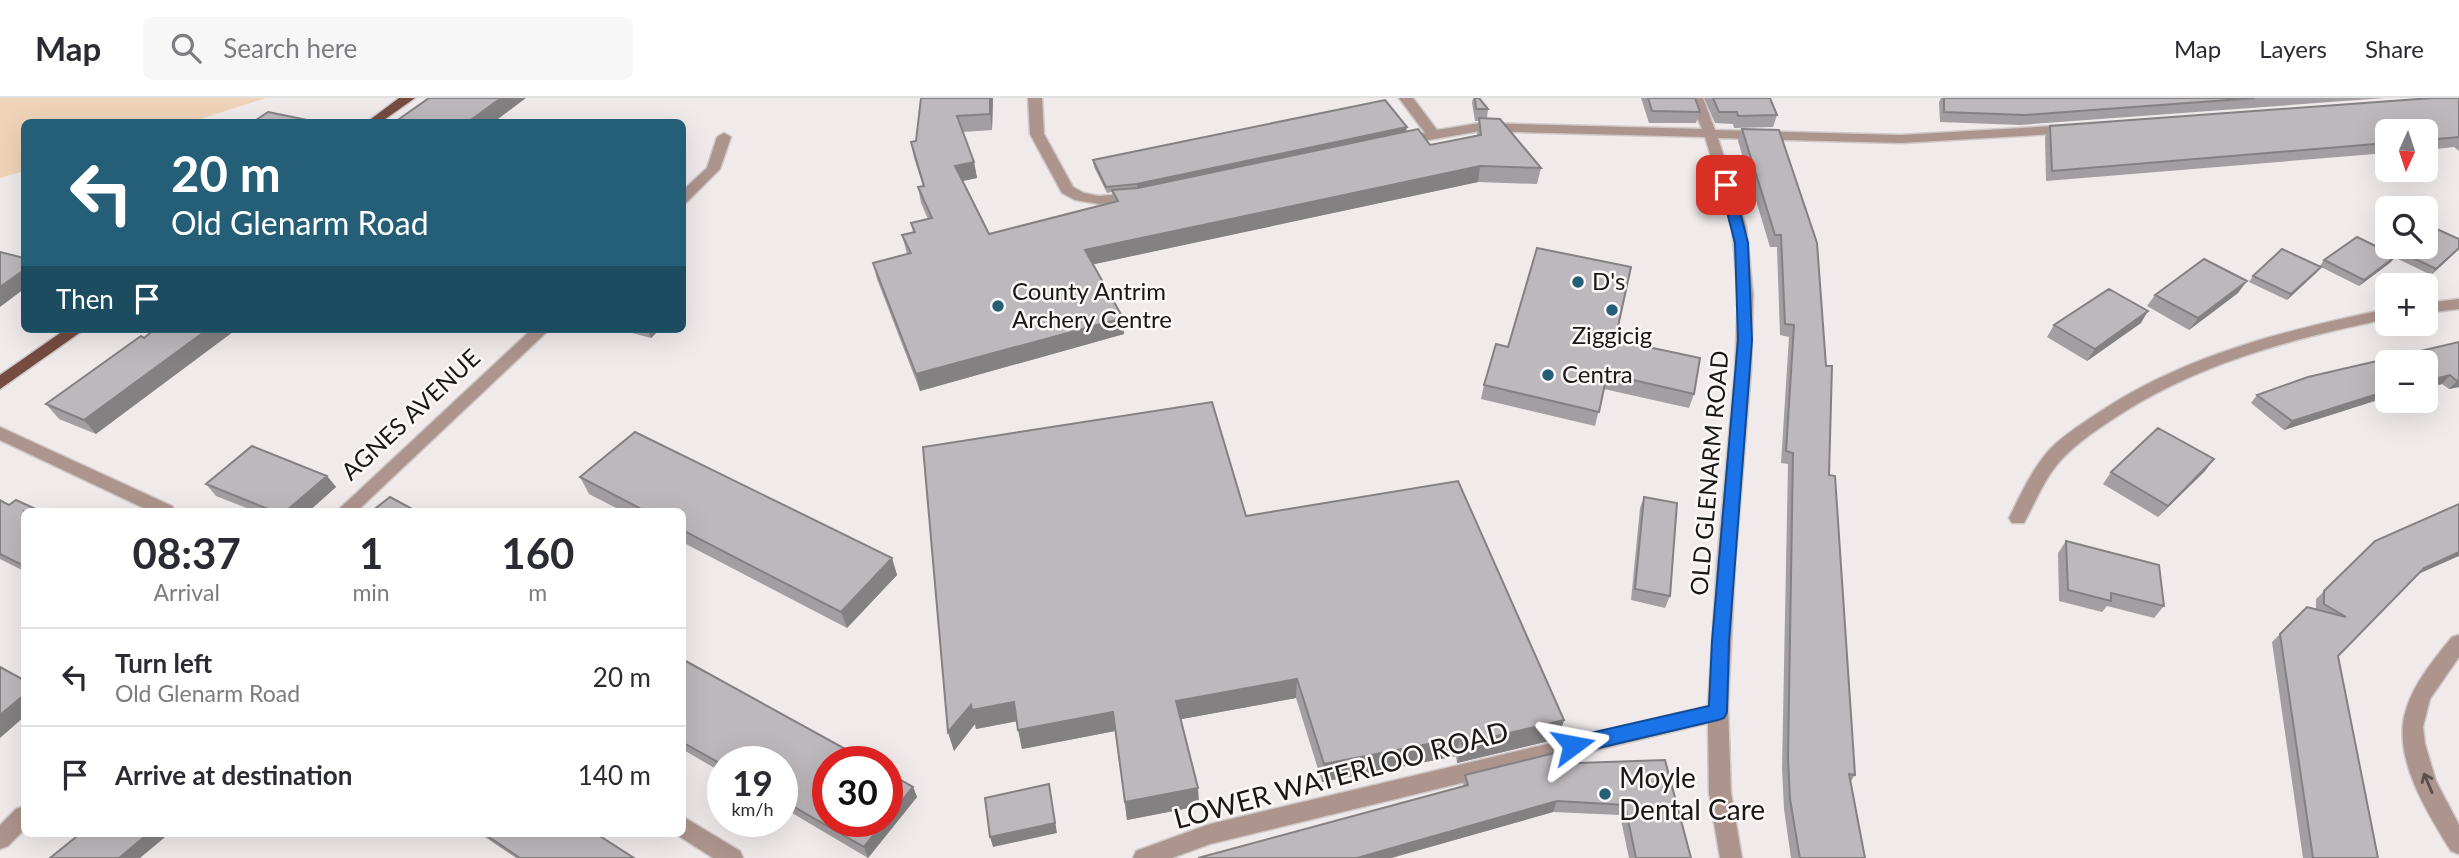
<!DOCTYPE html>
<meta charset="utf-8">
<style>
:root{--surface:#fff;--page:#f7f7f7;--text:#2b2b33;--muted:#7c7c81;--line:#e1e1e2}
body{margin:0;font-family:Lato,sans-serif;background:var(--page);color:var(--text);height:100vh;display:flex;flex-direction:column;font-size:26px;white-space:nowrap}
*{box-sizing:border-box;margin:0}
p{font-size:23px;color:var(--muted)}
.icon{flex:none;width:38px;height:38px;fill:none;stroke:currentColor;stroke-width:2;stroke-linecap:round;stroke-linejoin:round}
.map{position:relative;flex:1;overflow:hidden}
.panel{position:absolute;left:21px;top:410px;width:665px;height:329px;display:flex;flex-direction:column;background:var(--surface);border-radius:10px;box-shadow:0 7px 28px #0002}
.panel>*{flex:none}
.banner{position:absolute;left:21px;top:21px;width:665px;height:214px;border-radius:10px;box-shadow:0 7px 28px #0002;background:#245f77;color:#fff;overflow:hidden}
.needle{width:46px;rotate:183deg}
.buttons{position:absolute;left:2375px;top:21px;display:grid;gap:14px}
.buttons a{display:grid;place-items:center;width:63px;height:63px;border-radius:10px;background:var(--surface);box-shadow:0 7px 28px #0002;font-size:35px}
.speed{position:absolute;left:707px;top:648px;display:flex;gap:14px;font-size:35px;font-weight:700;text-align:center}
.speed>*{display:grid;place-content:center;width:91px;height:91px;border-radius:50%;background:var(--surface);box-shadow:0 7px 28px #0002;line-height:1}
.speed small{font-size:18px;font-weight:400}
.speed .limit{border:10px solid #d22;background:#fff;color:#111}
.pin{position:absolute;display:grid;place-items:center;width:60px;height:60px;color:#fff;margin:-30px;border-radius:14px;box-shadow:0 4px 10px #0006}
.me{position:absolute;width:77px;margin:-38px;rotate:77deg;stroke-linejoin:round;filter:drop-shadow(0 0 5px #0008)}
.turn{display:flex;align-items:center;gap:24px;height:147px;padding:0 35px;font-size:32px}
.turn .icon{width:91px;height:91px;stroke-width:2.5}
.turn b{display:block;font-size:49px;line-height:60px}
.then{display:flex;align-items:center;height:66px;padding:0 35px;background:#0003;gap:14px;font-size:26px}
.eta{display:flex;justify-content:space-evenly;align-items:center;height:119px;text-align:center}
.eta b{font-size:42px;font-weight:700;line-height:49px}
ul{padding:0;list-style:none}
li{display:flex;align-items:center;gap:21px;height:98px;padding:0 35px;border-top:2px solid var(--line)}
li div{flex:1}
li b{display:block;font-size:26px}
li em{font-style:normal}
header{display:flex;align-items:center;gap:42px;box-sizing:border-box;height:98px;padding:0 35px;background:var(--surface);border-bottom:2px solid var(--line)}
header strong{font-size:33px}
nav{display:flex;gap:38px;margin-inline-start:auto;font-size:24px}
.search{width:490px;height:63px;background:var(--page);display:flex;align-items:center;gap:18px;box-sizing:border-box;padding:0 24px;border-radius:10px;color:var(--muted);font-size:26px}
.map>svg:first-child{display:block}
</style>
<header>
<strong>Map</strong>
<div class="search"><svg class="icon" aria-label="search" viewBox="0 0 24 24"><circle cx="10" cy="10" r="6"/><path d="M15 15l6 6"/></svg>Search here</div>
<nav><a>Map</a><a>Layers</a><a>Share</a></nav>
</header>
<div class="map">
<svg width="2459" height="760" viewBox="0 0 2459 760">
<rect width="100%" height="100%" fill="#f0eaeb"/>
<!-- green -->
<path fill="#f0d4b9" d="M0,0H266L191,24H24V73L0,80Z"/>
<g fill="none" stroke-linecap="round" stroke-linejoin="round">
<defs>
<path id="minor" d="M1028,0H1042L1044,36L1073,89L1084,95L1099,98L1136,95L1143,99L1141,102L1099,106L1075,102L1062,95L1030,36Z
M1399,0H1413L1437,32L1480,25L1702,31L1689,0H1703L1715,32L1901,37L2070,27L2077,31L2070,35L1901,45L1718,40L1746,128L1753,197L1751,273L1735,467L1728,608L1731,695L1742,760H1720L1709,695L1708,625L1210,746L1172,760H1133L1136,753L1210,726L1708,608L1717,467L1735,273L1738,197L1732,128L1705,39L1480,33L1400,47L1393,43L1395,40L1425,35Z
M724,35L731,39L720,71L687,104L682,105V93L707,70L717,39Z
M2459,201V211L2426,215V205Z
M2387,211V221C2290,241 2196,266 2113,321C2095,333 2077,345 2062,361C2045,379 2036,403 2024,425H2012L2009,420C2021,396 2032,371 2050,351C2065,336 2084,324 2101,313C2188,256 2287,232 2387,211Z
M532,231H550L357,413H337Z
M0,329L172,408L175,413H150L0,342Z
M2459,537V559L2430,601L2423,629L2425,646L2436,683L2459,727V756L2451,753C2428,716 2391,658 2406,612C2414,585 2434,561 2452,539Z
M24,708V732L8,748L0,751V727L16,711Z
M682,718L740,753L743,760H713L674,735H682Z"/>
<path id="major" d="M399,0H415L381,24H367Z
M66,231H85L0,291V277Z"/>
</defs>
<!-- minor casing -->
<use href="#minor" stroke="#cec8c9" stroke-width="3"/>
<!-- major casing -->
<use href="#major" stroke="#cec8c9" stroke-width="3"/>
<!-- minor -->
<use href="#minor" fill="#ad948d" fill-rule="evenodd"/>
<!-- major -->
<use href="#major" fill="#754c3f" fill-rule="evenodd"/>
</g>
<!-- wall -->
<path fill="#a39ea1" d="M921,0H993L992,32L963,34L974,64L977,80L962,83L989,136L1113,105L1112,94L1107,95L1094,69L1093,62L1406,34L1430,47L1477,37L1479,23H1475L1472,5L1473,0H1479L1488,11L1487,20L1541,70L1537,86L1478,84L1093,166L1124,236L920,293L877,181L873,165L907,156L902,137L913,134L911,125L928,121L921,105L918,89L923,88L914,60L911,44L916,43Z
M1641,0H1695L1700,14L1696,25H1649Z
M1704,0H1770L1777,17L1773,29L1734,30L1733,26L1715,25Z
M1941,0H2385L2020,27L1940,24L1939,4Z
M2459,0V53L2454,49L2426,52V33H2387V55L2046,83L2045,39L2050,28Z
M1742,31L1779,32L1829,377L1855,677L1851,683L1865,760H1791L1784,711L1782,671L1788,366L1781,365L1789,239L1780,237L1777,149H1770L1738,43Z
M2459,141V151L2431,177L2396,160L2401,154Z
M2324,162L2391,164L2359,188L2321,169L2316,175L2287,202L2249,184L2253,178L2320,168Z
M2238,195L2189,232L2147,208L2155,197Z
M2141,225L2087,263L2047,239L2054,227Z
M617,231H660L651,240Z
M144,240L96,336L59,321L46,306Z
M1615,242L1694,296L1689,310L1604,291L1595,328L1481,301L1484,287L1508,249Z
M2459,244V289L2449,291L2442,286L2426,290V264H2387V299L2284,332L2251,305L2257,297Z
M2205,373L2158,419L2103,386L2111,374Z
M327,378L336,389L309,413H254L216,398L206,386Z
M580,379L892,460L897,477L847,530L682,444V413H622L589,396Z
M1644,399L1670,498L1665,510L1631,502L1640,410Z
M0,402L24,413V473L0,461Z
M1246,418L1564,622L1558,641L1457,665L1456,658L1322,684L1296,600L1181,621L1198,690L1199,708L1127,722L1115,633L1022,651L1017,623L976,631L975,626L954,653L948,634Z
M2066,443L2164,508L2154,520L2107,508L2102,514L2059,503L2058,455Z
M2375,443L2417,477L2338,558L2378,760H2303L2272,544L2307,509L2316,512V501Z
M682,561L913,689L917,699L868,760L782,709V663H723V675L682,651Z
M1578,665L1691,760H1629L1620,717L1553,714L1391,760H1198L1463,688L1465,677Z
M479,735H595L634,760H516Z"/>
<!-- shaded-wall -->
<path fill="#848183" d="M501,0H526L494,24H468Z
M990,0H993L992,32L990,16Z
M1407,29L1406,35L1138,92L1137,86Z
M974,64L977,80L958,84L955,68Z
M1480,68L1478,84L1086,168L1085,152Z
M2459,150V151L2431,177L2436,171Z
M2396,158L2391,164L2359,188L2364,182Z
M2321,169L2316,175L2287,202L2291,196Z
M24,172V191L0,209V189Z
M2247,183L2238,195L2189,232L2198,220Z
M2148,213L2141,225L2087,263L2095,251Z
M1123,220L1124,236L920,293L916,276Z
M208,231H237L96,336L84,322Z
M647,231H660L651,240Z
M2450,277L2442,286L2426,290V283Z
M2459,282V289L2449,291L2457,283Z
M2387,293V299L2284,332L2292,323Z
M2214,361L2205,373L2158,419L2168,408Z
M327,378L336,389L309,413H286Z
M2459,454V458L2416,477L2424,470Z
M892,460L897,477L847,530L841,514Z
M1297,581L1296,600L1177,622L1176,603Z
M24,597V619L0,640V617Z
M1014,604L1018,623L976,631L975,626L954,653L948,634L971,607Z
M1113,614L1115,633L1022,651L1018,632Z
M1564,622L1558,641L1457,665L1462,646Z
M1460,640L1456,658L1322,684L1324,666Z
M1049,686L1057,735L993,749L990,739Z
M913,689L917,699L868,760L864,749L885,723H887V721Z
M1198,690L1199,708L1127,722L1125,704Z
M1557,703L1553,714L1391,760H1357Z
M149,735H170L140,760H119Z"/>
<!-- building -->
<path fill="#bdb8bb" stroke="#848183" stroke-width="2" d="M429,0H501L468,24H395Z
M921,0H990V16L957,18L974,64L955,68L989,136L1118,103L1112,92L1138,90L1418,31L1430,47L1481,37L1479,20L1500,21L1541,70L1480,68L1085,152L1123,220L916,276L873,165L911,155L902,137L915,134L911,125L932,120L918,89L924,88L911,44L916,43Z
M1475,0H1479L1488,11H1476Z
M1648,0H1695L1700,14L1652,13Z
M1713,0H1770L1777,17L1738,18L1737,14H1719Z
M1944,0H2255L2025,17L1944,14Z
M2432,0H2459V39L2426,42V33H2387V45L2052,73L2050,28Z
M1385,2L1407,29L1137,86L1106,89L1093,62Z
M268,14L317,24H253Z
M1742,31L1779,32L1817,145L1826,268H1832L1829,377L1835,378L1855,677L1849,676L1865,760H1800L1799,755L1790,701L1788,660L1793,355L1786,353L1794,227L1785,226L1781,137H1775Z
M2430,128L2459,141V150L2436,171L2401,154L2407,149H2426V132Z
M2357,139L2396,158L2364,182L2324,162Z
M1537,150L1631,169L1615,242L1700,260L1694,296L1607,276L1599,314L1484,287L1496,246L1508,249Z
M2282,151L2321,169L2291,196L2253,178Z
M0,154L24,160V172L0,189Z
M2204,161L2247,183L2198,220L2155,197Z
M2109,191L2148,213L2095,251L2054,227Z
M155,231H208L84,322L46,306L141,238L144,240Z
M2459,244V282L2457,283L2450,277L2426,283V264H2387V293L2292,323L2257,297L2308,279Z
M1212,304L1246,418L1458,383L1564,622L1462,646L1460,640L1324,666L1297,581L1176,603L1198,690L1125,704L1113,614L1018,632L1014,604L972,612L971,607L948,634L923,349Z
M2158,330L2214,361L2168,408L2111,374Z
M635,334L892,460L841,514L682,432V413H645L580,379Z
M252,348L327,378L286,413H273L206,386Z
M390,399L416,413H372Z
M1644,399L1677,405L1670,498L1635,491Z
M0,402L9,407L16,402L40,413H24V468L0,456Z
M2459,406V454L2424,470L2338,558L2378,760H2313L2280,536L2307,509L2346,519L2324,506V493L2375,443Z
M2066,443L2159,467L2164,508L2111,495V503L2068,492Z
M682,561L867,663H828V723H885L864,749L782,702V663H723V667L682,644Z
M0,569L24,582V597L0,617Z
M1571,651L1578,665L1665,662L1691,760H1636L1625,707L1557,703L1357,760H1198L1468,687L1465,677Z
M887,674L913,689L887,721Z
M1049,686L1055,725L990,739L985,700Z
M81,735H149L119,760H50Z
M483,735H595L634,760H520Z"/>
<!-- one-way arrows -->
<defs><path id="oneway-shaft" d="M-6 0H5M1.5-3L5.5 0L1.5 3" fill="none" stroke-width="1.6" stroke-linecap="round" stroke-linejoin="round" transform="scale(1.75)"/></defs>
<use stroke="#5c4f4c" href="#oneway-shaft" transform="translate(2428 685) rotate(-113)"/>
<!-- route -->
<path fill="#1a73e8" stroke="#114b97" stroke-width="2" d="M1726,83L1733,87L1748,145L1752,242L1729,543L1727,614L1724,620L1718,622L1573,656L1566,653L1563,647L1566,642L1573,639L1709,608L1712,543L1738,242L1735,145L1720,87Z"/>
<!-- markers -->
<g fill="#245f77" stroke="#fdf8f8" stroke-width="2.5">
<circle cx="1578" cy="184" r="7"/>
<circle cx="998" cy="208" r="7"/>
<circle cx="1612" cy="212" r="7"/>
<circle cx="1548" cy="277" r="7"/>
<circle cx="1605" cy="696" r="7"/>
</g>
<g text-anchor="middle" stroke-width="5" stroke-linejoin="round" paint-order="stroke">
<!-- poi labels -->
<g font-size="24" fill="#191717" stroke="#fdf8f8" text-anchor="start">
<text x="1592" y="192">D's</text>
<text x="1012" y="202">County Antrim<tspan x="1012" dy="28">Archery Centre</tspan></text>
<text x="1612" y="246" text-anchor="middle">Ziggicig</text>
<text x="1562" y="285">Centra</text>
</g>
<!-- street labels -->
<g font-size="24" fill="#191717" stroke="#fdf8f8">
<text transform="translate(411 317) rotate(-43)" y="8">AGNES AVENUE</text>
<text transform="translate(1710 375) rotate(-85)" y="8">OLD GLENARM ROAD</text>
</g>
<!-- near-street labels -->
<g font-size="28" fill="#191717" stroke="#fdf8f8">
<text transform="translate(1341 677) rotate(-15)" y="10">LOWER WATERLOO ROAD</text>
</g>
<!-- near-poi labels -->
<g font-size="28" fill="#191717" stroke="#fdf8f8" text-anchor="start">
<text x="1619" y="690">Moyle<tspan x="1619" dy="32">Dental Care</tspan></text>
</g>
</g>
</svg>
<div class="buttons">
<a><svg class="needle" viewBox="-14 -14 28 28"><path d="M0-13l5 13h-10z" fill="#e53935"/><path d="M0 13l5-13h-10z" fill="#7c7c81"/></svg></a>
<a><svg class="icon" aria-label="search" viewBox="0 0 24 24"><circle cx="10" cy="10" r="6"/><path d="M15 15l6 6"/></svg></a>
<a>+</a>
<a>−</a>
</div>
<div class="speed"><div>19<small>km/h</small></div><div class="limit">30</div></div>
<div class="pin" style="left:1726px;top:87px;background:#d93025"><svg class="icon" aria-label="arrive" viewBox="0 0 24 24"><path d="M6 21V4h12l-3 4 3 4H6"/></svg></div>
<svg class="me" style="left:1573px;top:647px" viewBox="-20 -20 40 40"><path d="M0-17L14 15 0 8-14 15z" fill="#1a73e8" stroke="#fff" stroke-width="4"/></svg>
<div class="banner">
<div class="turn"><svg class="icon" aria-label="left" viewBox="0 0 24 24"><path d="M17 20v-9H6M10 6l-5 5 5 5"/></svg><div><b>20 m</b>Old Glenarm Road</div></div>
<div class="then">Then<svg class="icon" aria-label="arrive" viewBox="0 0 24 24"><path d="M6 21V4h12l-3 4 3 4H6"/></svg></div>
</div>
<section class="panel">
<div class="eta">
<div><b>08:37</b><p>Arrival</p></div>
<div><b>1</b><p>min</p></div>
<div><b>160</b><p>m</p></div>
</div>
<ul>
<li><svg class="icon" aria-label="left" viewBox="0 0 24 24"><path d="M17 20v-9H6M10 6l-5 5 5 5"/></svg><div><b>Turn left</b><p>Old Glenarm Road</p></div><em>20 m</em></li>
<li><svg class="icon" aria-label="arrive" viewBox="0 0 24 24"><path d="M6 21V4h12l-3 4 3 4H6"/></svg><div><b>Arrive at destination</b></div><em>140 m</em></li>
</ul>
</section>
</div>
